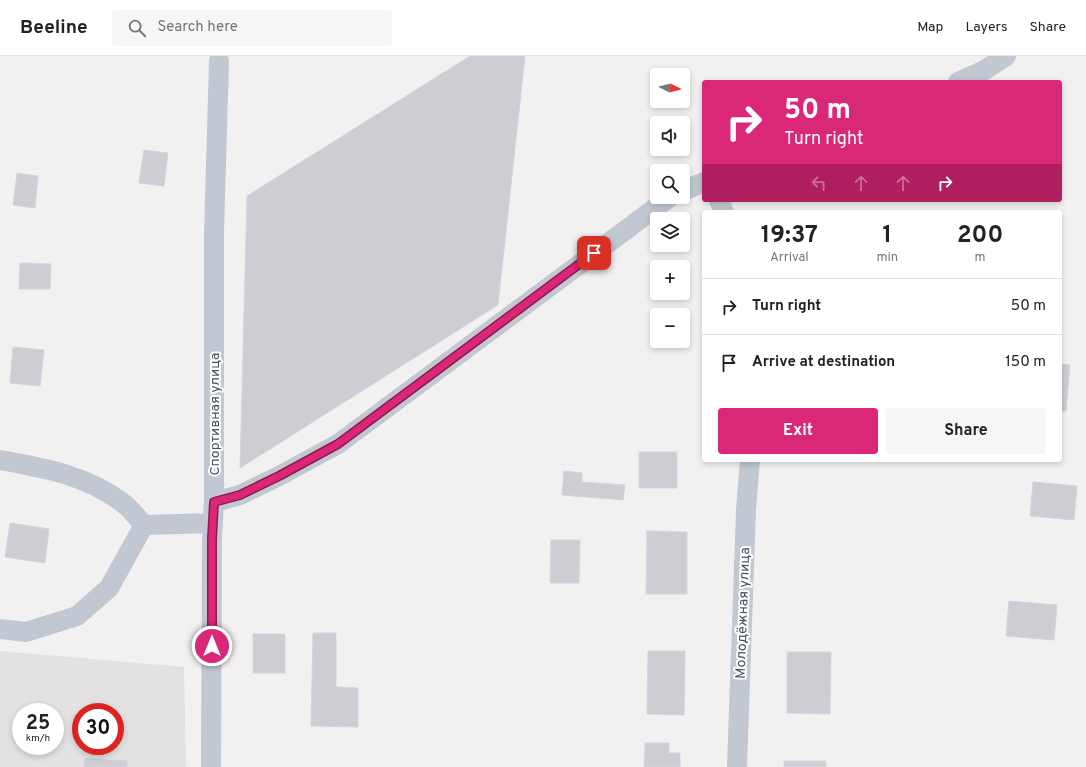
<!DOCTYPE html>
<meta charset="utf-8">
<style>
:root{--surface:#fff;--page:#f6f6f6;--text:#222;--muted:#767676;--line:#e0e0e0;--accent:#db2777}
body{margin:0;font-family:Overpass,sans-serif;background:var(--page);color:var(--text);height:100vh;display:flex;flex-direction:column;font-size:15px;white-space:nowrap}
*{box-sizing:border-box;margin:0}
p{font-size:13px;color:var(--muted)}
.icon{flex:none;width:22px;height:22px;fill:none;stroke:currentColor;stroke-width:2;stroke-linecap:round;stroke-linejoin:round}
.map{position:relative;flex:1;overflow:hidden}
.details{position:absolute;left:702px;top:154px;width:360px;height:252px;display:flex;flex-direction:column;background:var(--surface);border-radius:4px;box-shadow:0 2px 6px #0003}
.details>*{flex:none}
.hud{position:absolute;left:702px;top:24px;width:360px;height:122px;border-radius:4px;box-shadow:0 2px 6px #0003;background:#db2777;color:#fff;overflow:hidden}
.needle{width:26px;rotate:96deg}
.buttons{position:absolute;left:650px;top:12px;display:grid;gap:8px}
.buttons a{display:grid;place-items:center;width:40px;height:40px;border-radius:4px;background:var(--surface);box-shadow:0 2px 6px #0003;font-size:20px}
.speed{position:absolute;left:12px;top:647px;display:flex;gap:8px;font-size:20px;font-weight:700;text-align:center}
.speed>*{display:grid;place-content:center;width:52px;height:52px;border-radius:50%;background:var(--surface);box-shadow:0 2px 6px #0003;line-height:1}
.speed small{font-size:10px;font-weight:400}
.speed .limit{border:6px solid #d22;background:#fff;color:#111}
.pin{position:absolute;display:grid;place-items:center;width:34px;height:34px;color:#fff;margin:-17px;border-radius:8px;box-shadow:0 2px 6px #0006}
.me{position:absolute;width:44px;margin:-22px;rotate:0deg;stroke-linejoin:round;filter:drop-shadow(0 0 3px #0008)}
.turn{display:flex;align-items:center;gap:14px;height:84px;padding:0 16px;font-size:18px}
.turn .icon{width:52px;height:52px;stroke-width:2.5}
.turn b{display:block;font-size:28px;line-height:34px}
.lanes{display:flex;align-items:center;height:38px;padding:0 16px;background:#0003;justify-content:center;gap:20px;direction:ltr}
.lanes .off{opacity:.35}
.eta{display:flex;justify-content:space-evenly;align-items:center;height:68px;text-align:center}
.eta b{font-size:24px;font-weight:700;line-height:28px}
.cta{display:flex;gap:8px;margin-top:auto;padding:8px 16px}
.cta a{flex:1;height:46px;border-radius:4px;background:var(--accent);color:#fff;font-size:16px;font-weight:700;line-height:46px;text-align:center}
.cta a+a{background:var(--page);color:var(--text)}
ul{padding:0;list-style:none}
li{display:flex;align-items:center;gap:12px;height:56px;padding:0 16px;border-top:1px solid var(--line)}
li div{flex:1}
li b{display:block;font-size:15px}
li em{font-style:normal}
header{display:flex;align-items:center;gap:24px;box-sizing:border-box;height:56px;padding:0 20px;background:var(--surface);border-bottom:1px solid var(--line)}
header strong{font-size:19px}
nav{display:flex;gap:22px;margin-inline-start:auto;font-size:14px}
.search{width:280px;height:36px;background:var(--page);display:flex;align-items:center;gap:10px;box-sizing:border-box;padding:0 14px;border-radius:4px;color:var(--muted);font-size:15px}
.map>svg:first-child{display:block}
</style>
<header>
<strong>Beeline</strong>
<div class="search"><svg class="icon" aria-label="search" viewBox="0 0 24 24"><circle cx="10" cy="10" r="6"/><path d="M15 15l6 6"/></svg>Search here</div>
<nav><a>Map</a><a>Layers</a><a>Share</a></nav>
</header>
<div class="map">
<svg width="1086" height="711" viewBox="0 0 1086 711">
<rect width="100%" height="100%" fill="#f2f0f0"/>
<!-- education -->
<path fill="#e3e1e2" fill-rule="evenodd" d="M0,595L184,611L186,711H0ZM21,656H55V690H21ZM81,656H115V690H81Z"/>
<!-- building -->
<path fill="#cdced4" stroke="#d4d5db" d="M470,0H525L498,249L240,412L247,140Z
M144,94L168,97L164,130L139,127Z
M17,117L38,120L35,152L13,149Z
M20,207L51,208L50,233H19Z
M13,291L44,294L40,330L10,327Z
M1060,308L1070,309L1066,355H1060Z
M639,396H677V432H639Z
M564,415L582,417V426L625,429L623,444L562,439Z
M1033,426L1077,430L1074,464L1030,460Z
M10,467L49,473L45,507L5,501Z
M647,475L687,476V538H646Z
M551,484H580L579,527H550Z
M1009,545L1057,549L1054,584L1006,580Z
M313,577H336V631L358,632V671L311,670Z
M253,578H285V617H253Z
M648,595H685L684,659L647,658Z
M787,596H831L830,658L787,657Z
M645,687H669V697H680V711H644Z
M85,702L127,705V711H84Z
M784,705H826V711H784Z"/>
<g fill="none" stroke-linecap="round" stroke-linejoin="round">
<!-- minor -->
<path stroke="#c1c8d2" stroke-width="20" d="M958,26L983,15L1006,0
M683,135L704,126
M719,144L724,156
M0,404C44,412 86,419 123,447C131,453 137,462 144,469L213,467
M214,446L240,439L279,420L338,388L670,141
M0,573L26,576L77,560L109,532L144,469
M211,711L212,483L214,446V177L219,5
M737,711L746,454L750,404"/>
</g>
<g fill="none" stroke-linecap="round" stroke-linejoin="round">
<defs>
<path id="route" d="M212,590V483L214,446L240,439L279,420L338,388L594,197"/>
</defs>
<!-- route casing -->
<use href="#route" stroke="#8e194d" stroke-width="10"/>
<!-- route -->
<use href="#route" stroke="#db2777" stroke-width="7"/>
</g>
<g text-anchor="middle" stroke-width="4" stroke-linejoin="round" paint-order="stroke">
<!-- street labels -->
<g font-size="14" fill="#48505e" stroke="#fff">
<text transform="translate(214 358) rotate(-90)" y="5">Спортивная улица</text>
<text transform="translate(742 557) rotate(-88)" y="5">Молодёжная улица</text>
</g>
</g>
</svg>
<div class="buttons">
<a><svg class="needle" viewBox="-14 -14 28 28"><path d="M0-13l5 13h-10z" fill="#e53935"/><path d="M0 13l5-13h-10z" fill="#767676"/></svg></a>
<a><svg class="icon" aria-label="sound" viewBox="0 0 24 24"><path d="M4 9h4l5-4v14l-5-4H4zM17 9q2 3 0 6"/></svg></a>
<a><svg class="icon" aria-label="search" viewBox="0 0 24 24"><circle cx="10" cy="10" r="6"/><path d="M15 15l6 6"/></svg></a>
<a><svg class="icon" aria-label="layers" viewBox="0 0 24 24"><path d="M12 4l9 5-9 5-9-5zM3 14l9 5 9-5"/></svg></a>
<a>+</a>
<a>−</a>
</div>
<div class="speed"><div>25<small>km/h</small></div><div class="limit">30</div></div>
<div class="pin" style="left:594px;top:197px;background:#d93025"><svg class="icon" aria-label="arrive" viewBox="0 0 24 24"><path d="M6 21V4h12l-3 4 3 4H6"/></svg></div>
<svg class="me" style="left:212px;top:590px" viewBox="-20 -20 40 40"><circle r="17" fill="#db2777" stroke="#fff" stroke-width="3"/><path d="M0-11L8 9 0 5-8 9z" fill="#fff"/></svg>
<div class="hud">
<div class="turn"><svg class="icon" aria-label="right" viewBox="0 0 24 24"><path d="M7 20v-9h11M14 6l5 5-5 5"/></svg><div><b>50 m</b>Turn right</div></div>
<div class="lanes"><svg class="icon off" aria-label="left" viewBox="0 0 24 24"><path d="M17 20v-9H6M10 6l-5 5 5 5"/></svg><svg class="icon off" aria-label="ahead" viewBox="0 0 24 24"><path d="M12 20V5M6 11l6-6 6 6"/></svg><svg class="icon off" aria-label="ahead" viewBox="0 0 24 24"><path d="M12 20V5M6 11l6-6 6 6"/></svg><svg class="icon" aria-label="right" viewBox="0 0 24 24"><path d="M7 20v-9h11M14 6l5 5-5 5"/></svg></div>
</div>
<section class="details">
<div class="eta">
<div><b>19:37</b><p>Arrival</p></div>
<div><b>1</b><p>min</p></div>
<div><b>200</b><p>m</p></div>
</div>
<ul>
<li><svg class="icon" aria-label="right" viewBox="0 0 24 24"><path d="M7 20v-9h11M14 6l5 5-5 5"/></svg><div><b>Turn right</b></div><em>50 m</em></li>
<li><svg class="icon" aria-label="arrive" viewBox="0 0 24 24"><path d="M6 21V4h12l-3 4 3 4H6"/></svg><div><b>Arrive at destination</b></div><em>150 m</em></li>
</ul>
<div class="cta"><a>Exit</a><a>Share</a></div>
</section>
</div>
